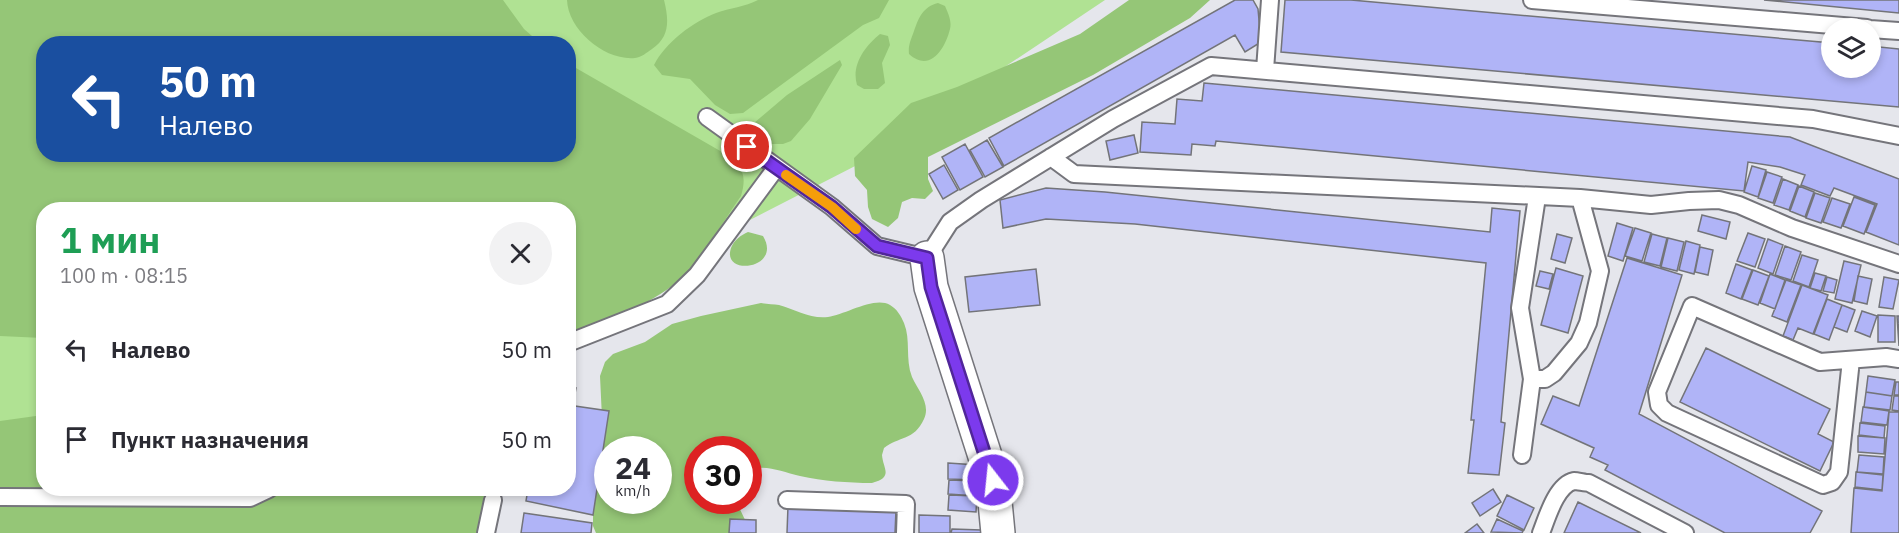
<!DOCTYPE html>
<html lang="ru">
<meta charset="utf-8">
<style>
:root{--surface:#fff;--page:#f2f2f3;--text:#2b2b33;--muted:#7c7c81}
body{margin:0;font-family:"IBM Plex Sans",sans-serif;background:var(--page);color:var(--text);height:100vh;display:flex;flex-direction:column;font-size:22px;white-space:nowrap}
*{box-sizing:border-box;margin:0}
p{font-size:20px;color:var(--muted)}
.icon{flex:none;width:33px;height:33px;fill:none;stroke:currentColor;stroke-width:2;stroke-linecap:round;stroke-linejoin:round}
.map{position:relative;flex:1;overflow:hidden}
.sheet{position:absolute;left:36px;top:202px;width:540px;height:294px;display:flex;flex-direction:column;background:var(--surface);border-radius:24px;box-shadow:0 3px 9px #0003}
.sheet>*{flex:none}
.top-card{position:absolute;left:36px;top:36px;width:540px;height:126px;border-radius:24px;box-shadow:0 3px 9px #0003;background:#1a4fa0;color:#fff;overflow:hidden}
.tools{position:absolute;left:1821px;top:18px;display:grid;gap:12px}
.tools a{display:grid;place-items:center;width:60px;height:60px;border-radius:50%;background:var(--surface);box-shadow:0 3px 9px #0003;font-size:30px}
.speed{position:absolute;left:594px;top:436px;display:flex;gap:12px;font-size:30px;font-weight:700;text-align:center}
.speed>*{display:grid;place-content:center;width:78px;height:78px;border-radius:50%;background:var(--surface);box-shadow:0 3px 9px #0003;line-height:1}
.speed small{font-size:15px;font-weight:400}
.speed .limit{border:9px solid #d22;background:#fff;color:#111}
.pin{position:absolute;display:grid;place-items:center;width:51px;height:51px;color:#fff;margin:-26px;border:3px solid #fff;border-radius:50%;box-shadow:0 2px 6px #0007}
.me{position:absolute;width:66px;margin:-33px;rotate:344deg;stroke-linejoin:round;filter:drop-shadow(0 0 4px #0008)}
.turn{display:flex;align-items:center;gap:21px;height:126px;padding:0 24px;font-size:27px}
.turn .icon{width:78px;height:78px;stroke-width:2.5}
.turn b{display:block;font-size:42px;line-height:51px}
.round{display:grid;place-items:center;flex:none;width:63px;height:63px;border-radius:32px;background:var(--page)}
.overview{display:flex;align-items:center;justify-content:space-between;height:102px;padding:0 24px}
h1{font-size:36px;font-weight:700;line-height:45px;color:#1e9e55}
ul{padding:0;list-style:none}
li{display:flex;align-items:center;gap:18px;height:90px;padding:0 24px}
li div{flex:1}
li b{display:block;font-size:22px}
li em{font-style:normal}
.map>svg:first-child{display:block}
</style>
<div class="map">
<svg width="1899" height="533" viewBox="0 0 1899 533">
<rect width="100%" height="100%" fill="#e5e6ec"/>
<!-- green -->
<path fill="#b0e293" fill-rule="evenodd" d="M0,0H1105L861,163L569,313L568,210H44V489L413,533H0ZM44,44H568V154H44Z"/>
<!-- forest -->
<path fill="#95c677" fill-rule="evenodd" d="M0,0H503L524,29L540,43L44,44V154H568L569,64L722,152C741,166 748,172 741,196C722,223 702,259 678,281C651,305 602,322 569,338L568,210H44L43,338L0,336Z
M567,0H664C669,20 670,37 652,49C646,53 642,57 635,58C605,61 568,30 567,0Z
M758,0H889L879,18L863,25L743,113L730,114L715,105L690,79L662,75L654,65C665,43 694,21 716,13C730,8 745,7 758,0Z
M1129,0H1210L1190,18L1093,75L928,157V179L933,191L925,199L912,198L902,202L898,218L888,227L872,219L868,207L867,190L855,176L854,158L911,103L957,87L1080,34Z
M938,3L945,6C948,13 952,21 950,29C945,49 930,73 909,54C908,45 911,40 914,31C919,17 923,7 938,3Z
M880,34L888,36L890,45L882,63L885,83L878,89H864L857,85C851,65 865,46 880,34Z
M840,60L842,65L810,119L791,141L783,144H771L754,138L750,134V128L754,123L787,95Z
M748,232L763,236C783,269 721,277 731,248C734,240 741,235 748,232Z
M761,303C767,304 774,304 779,305C796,310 810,319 828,317C845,315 874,296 890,305C897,309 901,316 904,323C911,340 905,359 912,377C918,390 931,404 924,419C914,441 899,436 884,448L882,455C883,469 894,477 872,483C848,483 823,481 800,476C782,472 768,465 749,469L748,450H698V501H736L747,524V533H596L593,526V504L602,418L600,376L605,362L613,354L645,342L672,324L701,316ZM608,450H658V501H608Z
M43,415L44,489H485L479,533H0V421Z"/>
<!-- building -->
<path fill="#b0b4f7" stroke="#737479" stroke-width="1.5" d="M1235,0H1253L1258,9L1261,42L1245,52L1235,35L1004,166L989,138Z
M1285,0H1351L1832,43V68H1870V46L1899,49V107L1281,52Z
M1764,0H1899V13Z
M1204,83L1790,137L1899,179V245L1866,232L1877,204L1834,188L1830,196L1801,185L1805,175L1780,167L1748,162L1744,191L1216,141L1215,146L1192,144L1191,155L1140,152L1142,122L1175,124L1177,99L1202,101Z
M1134,135L1138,153L1110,160L1106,141Z
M987,140L1003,167L985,177L970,150Z
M965,144L983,177L960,190L942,157Z
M944,165L958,190L943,199L929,174Z
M1752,166L1766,170L1758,197L1744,192Z
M1767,172L1782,177L1773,203L1758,198Z
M1783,179L1798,185L1789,210L1774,205Z
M1799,186L1814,192L1805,217L1790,211Z
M1046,188L1105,192L1490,232L1492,208L1520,211L1501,422L1505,423L1499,475L1468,473L1474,420H1471L1486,263L1135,224L1046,219L1003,228L1000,200Z
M1815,193L1830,198L1821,223L1806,218Z
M1854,197L1875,205L1864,234L1843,226Z
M1832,198L1850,204L1841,228L1823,222Z
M1702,215L1730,222L1726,239L1698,231Z
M1617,223L1633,228L1623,261L1608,256Z
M1635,228L1651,233L1642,261L1625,256Z
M1748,233L1765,239L1755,267L1737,261Z
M1557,234L1572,238L1565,263L1551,259Z
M1652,234L1667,238L1660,266L1644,262Z
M1668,238L1684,242L1677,271L1661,267Z
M1768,239L1783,245L1773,274L1758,268Z
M1686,241L1700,245L1694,274L1679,270Z
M1785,246L1801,252L1791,280L1775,275Z
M1700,247L1713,250L1708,275L1695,272Z
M1802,255L1818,260L1809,287L1793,281Z
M1627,258L1682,275L1639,414L1822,511L1810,533H1725L1605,470L1608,465L1590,457L1594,448L1541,424L1553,396L1579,406Z
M1844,261L1861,265L1852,303L1835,299Z
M1736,264L1752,270L1741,299L1726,293Z
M1556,268L1583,276L1568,333L1541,325Z
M1036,269L1040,305L969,312L965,277Z
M1753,270L1769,276L1758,305L1742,299Z
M1540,271L1553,274L1549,289L1536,286Z
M1815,273L1826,276L1821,291L1810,288Z
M1770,274L1785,280L1775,309L1760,303Z
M1858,276L1872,279L1867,304L1854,301Z
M1827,277L1837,280L1834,293L1823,291Z
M1884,277L1899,280L1893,309L1879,307Z
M1786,280L1801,285L1787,322L1772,316Z
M1802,285L1828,295L1813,334L1798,328L1793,340L1783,336Z
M1827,299L1842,305L1829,340L1814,334Z
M1842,305L1855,310L1847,332L1834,327Z
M1862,311L1877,316L1870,337L1855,331Z
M1878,315L1895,316V342H1878Z
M1897,316H1899V346Z
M1706,348L1830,409L1818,434L1834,442L1820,471L1680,402Z
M1868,376L1895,380L1892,396L1866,392Z
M1896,382H1899V395H1894Z
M568,387L576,388L573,405H568Z
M1866,392L1892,396L1890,410L1864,407Z
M1894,396H1899V411L1892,410Z
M568,405L609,411L593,515L526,501L528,489H568Z
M1863,407L1889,411L1887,425L1861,422Z
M1889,412H1899V533H1851L1854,488L1882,491Z
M1860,423L1885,426L1884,438L1859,435Z
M1858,436L1885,438L1884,454L1858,452Z
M1859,455L1884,457L1883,474L1857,472Z
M948,463L977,465L976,480L948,479Z
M1856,472L1883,475L1882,490L1855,487Z
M949,480L977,481V496L948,494Z
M1493,489L1501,502L1480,516L1472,503Z
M949,495L977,496L976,512L948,510Z
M1507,495L1534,508L1524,530L1497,516Z
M1578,502L1641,533H1564Z
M788,506L896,510L895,533H787Z
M524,513L592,523L591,533H521Z
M919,515L950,516V533H919Z
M730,519L756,520V533H729Z
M1497,519L1523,531L1522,533L1491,532Z
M1477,524L1484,533H1465Z
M952,529L981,530V533H951Z"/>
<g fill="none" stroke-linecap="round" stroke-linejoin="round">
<defs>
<path id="lane" d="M1532,0L1867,28
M1870,29L1899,31
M1265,70L1270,0
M707,117L832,207L877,246L927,258L950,222L981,200L1113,119L1211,66L1813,119L1899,136
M1051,157L1074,174L1580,198L1651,205L1689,201L1719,200L1739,205L1792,228L1899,264
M568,343L667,304L697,275L776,168
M1851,360L1839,472L1832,482L1823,485L1667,413L1659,405L1657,392L1692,306L1820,362L1886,357L1899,359
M1532,379H1545L1554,373L1579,343L1588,323L1600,271L1580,198
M1522,455L1532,379L1520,308L1537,197
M0,497L250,498L269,489
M787,500L906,504L905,533
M486,533L493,500
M1541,533C1547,518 1556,485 1574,481C1578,481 1585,483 1589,483L1685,533"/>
<path id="street" d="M927,258L931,287L993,481L998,533"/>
</defs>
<!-- lane casing -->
<use href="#lane" stroke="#75757b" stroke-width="20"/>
<!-- street casing -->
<use href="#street" stroke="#75757b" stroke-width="36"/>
<!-- lane -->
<use href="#lane" stroke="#fff" stroke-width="16"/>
<!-- street -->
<use href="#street" stroke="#fff" stroke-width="33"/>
</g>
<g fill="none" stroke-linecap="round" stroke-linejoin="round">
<defs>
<path id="route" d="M747,147L832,207L877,246L927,258L931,287L993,480"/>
</defs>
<!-- route casing -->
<use href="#route" stroke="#51269a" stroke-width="15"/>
<!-- route -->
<use href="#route" stroke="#7c3aed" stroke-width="10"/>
<!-- slow -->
<path stroke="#f59e0b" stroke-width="10" d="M786,175L832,207L856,229"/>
</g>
</svg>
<div class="tools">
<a><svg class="icon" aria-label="layers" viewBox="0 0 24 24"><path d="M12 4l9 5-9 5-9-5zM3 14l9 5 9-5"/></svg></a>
</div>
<div class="speed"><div>24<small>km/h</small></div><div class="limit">30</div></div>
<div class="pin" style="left:747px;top:147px;background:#d93025"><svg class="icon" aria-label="arrive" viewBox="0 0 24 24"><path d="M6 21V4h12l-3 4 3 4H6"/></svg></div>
<svg class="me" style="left:993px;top:480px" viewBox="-20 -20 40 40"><circle r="17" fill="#7c3aed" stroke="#fff" stroke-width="3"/><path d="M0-11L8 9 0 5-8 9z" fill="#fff"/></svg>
<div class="top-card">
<div class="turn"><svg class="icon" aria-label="left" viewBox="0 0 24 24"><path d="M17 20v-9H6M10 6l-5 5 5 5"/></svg><div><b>50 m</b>Налево</div></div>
</div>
<section class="sheet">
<div class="overview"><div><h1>1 мин</h1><p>100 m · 08:15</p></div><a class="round"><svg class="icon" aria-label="close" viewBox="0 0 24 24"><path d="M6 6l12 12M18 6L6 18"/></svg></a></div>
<ul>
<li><svg class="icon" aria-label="left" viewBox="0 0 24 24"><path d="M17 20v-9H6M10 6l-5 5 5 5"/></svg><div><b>Налево</b></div><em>50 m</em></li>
<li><svg class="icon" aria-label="arrive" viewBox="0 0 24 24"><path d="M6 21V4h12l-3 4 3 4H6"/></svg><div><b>Пункт назначения</b></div><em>50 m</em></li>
</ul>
</section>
</div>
